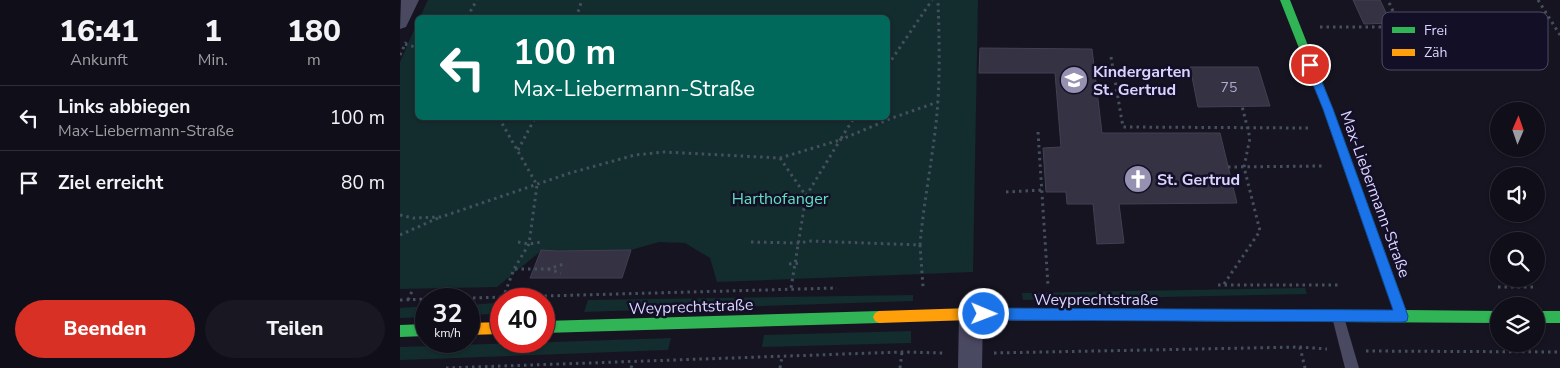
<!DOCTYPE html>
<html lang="de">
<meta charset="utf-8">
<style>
:root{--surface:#100f19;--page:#191822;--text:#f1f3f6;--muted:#9c9ca2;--line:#302f38;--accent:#d93025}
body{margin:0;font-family:"Nunito Sans",sans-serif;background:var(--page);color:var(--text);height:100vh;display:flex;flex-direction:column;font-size:19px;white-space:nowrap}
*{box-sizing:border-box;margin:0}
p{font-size:16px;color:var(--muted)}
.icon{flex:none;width:28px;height:28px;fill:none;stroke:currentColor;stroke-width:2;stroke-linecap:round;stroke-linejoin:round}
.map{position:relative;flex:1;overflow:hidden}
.side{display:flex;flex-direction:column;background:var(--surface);width:400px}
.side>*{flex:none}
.banner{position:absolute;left:15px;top:15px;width:475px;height:105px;border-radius:8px;box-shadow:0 1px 4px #0004,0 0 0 1px var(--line);background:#00695c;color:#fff;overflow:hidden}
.needle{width:32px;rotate:2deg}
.buttons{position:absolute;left:1090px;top:102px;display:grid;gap:10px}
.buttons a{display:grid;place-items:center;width:55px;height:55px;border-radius:50%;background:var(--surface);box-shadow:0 1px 4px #0004,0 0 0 1px var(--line);font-size:25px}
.speed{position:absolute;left:15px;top:288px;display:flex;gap:10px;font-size:25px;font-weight:700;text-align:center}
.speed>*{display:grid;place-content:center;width:65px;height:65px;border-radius:50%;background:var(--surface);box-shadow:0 1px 4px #0004,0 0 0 1px var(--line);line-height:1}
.speed small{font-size:12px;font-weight:400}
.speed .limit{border:8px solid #d22;background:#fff;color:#111}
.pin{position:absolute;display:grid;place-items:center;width:42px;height:42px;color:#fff;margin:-21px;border:2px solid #fff;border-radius:50%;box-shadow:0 1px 5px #0007}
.me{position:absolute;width:55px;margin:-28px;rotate:91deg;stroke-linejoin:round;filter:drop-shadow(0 0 4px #0008)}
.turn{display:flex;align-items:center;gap:18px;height:105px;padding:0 15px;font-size:22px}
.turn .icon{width:65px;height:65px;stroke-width:2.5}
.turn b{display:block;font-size:35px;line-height:42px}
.eta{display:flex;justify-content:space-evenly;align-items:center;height:85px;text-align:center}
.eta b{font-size:30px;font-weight:800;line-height:35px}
.button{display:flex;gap:10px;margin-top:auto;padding:10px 15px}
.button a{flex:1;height:58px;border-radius:30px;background:var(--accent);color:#fff;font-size:20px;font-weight:800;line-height:58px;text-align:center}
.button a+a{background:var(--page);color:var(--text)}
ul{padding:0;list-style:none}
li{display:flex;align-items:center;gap:15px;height:65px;padding:0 15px;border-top:1px solid var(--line)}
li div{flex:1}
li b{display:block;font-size:19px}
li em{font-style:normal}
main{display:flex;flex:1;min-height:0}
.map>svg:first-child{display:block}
</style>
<main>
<section class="side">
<div class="eta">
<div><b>16:41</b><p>Ankunft</p></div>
<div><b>1</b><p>Min.</p></div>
<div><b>180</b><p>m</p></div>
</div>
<ul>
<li><svg class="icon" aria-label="left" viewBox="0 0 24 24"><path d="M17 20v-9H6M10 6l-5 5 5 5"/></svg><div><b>Links abbiegen</b><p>Max-Liebermann-Straße</p></div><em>100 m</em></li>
<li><svg class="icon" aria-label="arrive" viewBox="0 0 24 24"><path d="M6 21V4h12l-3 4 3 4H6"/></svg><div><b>Ziel erreicht</b></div><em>80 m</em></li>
</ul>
<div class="button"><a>Beenden</a><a>Teilen</a></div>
</section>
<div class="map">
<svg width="1160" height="368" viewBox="0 0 1160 368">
<rect width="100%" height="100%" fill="#161421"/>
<!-- green -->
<path fill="#132c2d" d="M28,0H578L573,272L317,282L310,258L285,243L259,242L231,250L141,251L97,287L0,289V62L17,23L18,118H488V18L20,17Z
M905,288L907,294L623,300L622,293Z
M513,295V301L184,312L188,300Z
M95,303L92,314L69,315V305Z
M26,306V317L0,318V308Z
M511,331V343L362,347L364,335Z
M271,338L268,350L0,360V347Z"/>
<!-- building -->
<path fill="#343243" stroke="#433f54" d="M953,0H980L991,23L964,24Z
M580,48L692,49L702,133H820L837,203L719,204L724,243L697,244L693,204H667L666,192H646L643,148L661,147L655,73H579Z
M790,67H858L870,106L798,107Z
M141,250L156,251L231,250L222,278H130Z"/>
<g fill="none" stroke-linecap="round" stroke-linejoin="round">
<!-- path -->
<path stroke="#44505f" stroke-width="3" stroke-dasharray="2.5 4" stroke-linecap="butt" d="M1138,0L1160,35
M72,18L71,10L77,0
M176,18L182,0
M920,27H1000L988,0
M5,44L18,48
M0,55L6,42
M711,57L723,127L908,128
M488,65L532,0
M99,118L137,185L129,244L114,269L103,298
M638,132L648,286
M118,150L135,118
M380,158L406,196L391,288
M828,167L923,166
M606,192L642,190
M406,196L440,140L492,118L538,102
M0,215L13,218L41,217L170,173L235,155L264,152L380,158L440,140L454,118
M0,235L38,218
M118,242L129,244L141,242
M351,242L398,243L411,241L520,245L523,287
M520,245C524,197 535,148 538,100C540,67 539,33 538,0
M389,264L400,263
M115,269H148L164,264
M148,269L161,273
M824,284L860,231L844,167L850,138L842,106
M818,285H939
M1098,287H1137
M34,299L437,288
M0,300L26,299
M8,300L13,289
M900,347L905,368
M966,351L1160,352
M594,353L900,347L927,349
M46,368L502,352L545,353
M231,368L233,362
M380,368L382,357
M500,368L502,352"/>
<!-- lane -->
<path fill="#4a4962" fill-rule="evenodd" d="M938,311L942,313L944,317L959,368H945L932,317L934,313Z"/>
<!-- street -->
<path fill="#4a4962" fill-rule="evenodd" d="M1,0H19L6,27L0,29Z
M571,303L579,306L583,314L582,368H558L559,314L563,306Z"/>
<!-- fast -->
<path fill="#30b455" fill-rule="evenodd" d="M880,0H890L933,109L1006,310L1099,311V323L776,321L772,319L770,315L772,311L776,309L994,310L923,109Z
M479,311L483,313L485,317L483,321L479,323L144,333V321Z
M1136,311H1160V323H1136Z
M26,324V336L0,337V325Z"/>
<!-- slow -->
<path fill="#ff9f0a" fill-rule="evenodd" d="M571,308L776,309L780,311L782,315L780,319L776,321L571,320L479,323L475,321L473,317L475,313L479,311Z
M101,322V334L69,335V323Z"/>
</g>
<!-- route -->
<path fill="#1a73e8" stroke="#114b97" d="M910,61L915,65L933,109L1008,316L1007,321L1002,322L584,320L579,318L578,314L579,310L584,308L993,310L923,109L905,65Z"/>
<!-- icons -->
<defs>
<symbol id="school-disc" viewBox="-11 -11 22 22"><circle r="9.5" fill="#9591b1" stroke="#130f26"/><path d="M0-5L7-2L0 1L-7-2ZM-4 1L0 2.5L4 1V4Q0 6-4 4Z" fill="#fff"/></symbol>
<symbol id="church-disc" viewBox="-11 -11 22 22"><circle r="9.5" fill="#9591b1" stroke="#130f26"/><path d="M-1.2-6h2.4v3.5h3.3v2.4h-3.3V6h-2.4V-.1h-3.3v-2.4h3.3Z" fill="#fff"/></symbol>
</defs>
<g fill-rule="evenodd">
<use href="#school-disc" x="658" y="64" width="32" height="32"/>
<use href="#church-disc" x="722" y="163" width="32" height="32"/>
</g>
<g text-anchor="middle" stroke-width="5" stroke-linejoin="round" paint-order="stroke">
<!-- number labels -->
<g font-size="14" fill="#b0acd0">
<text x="829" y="92">75</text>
</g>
<!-- poi labels -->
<g font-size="16" font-weight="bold" fill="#d9d4ff" stroke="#130f26" text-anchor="start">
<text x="693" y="77">Kindergarten<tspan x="693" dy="18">St. Gertrud</tspan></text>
<text x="757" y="185">St. Gertrud</text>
</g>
<!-- street labels -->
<g font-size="16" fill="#d9d4ff" stroke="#130f26">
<text transform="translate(976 194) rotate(70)" y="6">Max-Liebermann-Straße</text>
<text x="696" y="305">Weyprechtstraße</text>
<text transform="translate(291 306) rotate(-2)" y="6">Weyprechtstraße</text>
</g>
<!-- park labels -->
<g font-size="16" fill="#5fe0c0" stroke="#130f26">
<text x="380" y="204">Harthofanger</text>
</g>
</g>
<!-- legend -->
<rect x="982" y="12" width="166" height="58" rx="8" fill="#130f26" stroke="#4e4a67" stroke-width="1"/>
<rect x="992" y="27" width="23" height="6" fill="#30b455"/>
<rect x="992" y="49" width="23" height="7" fill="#ff9f0a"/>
<g font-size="14" fill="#d9d4ff">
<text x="1024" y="35">Frei</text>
<text x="1024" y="57">Zäh</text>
</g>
</svg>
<div class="buttons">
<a><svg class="needle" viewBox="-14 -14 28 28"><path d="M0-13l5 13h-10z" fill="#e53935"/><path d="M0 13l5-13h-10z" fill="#9c9ca2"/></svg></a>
<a><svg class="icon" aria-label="sound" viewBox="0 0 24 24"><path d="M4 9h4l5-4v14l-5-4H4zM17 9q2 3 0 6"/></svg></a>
<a><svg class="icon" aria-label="search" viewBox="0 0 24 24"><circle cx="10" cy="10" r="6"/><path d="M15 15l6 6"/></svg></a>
<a><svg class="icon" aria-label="layers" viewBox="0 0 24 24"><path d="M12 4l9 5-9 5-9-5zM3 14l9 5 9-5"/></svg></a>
</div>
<div class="speed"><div>32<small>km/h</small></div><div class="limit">40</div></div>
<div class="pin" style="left:910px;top:65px;background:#d93025"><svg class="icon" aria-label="arrive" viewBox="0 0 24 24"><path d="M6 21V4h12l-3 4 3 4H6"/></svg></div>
<svg class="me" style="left:584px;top:314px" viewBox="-20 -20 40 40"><circle r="17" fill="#1a73e8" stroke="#fff" stroke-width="3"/><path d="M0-11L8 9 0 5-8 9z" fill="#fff"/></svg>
<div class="banner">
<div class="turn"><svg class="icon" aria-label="left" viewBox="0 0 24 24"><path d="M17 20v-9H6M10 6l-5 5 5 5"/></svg><div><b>100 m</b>Max-Liebermann-Straße</div></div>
</div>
</div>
</main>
